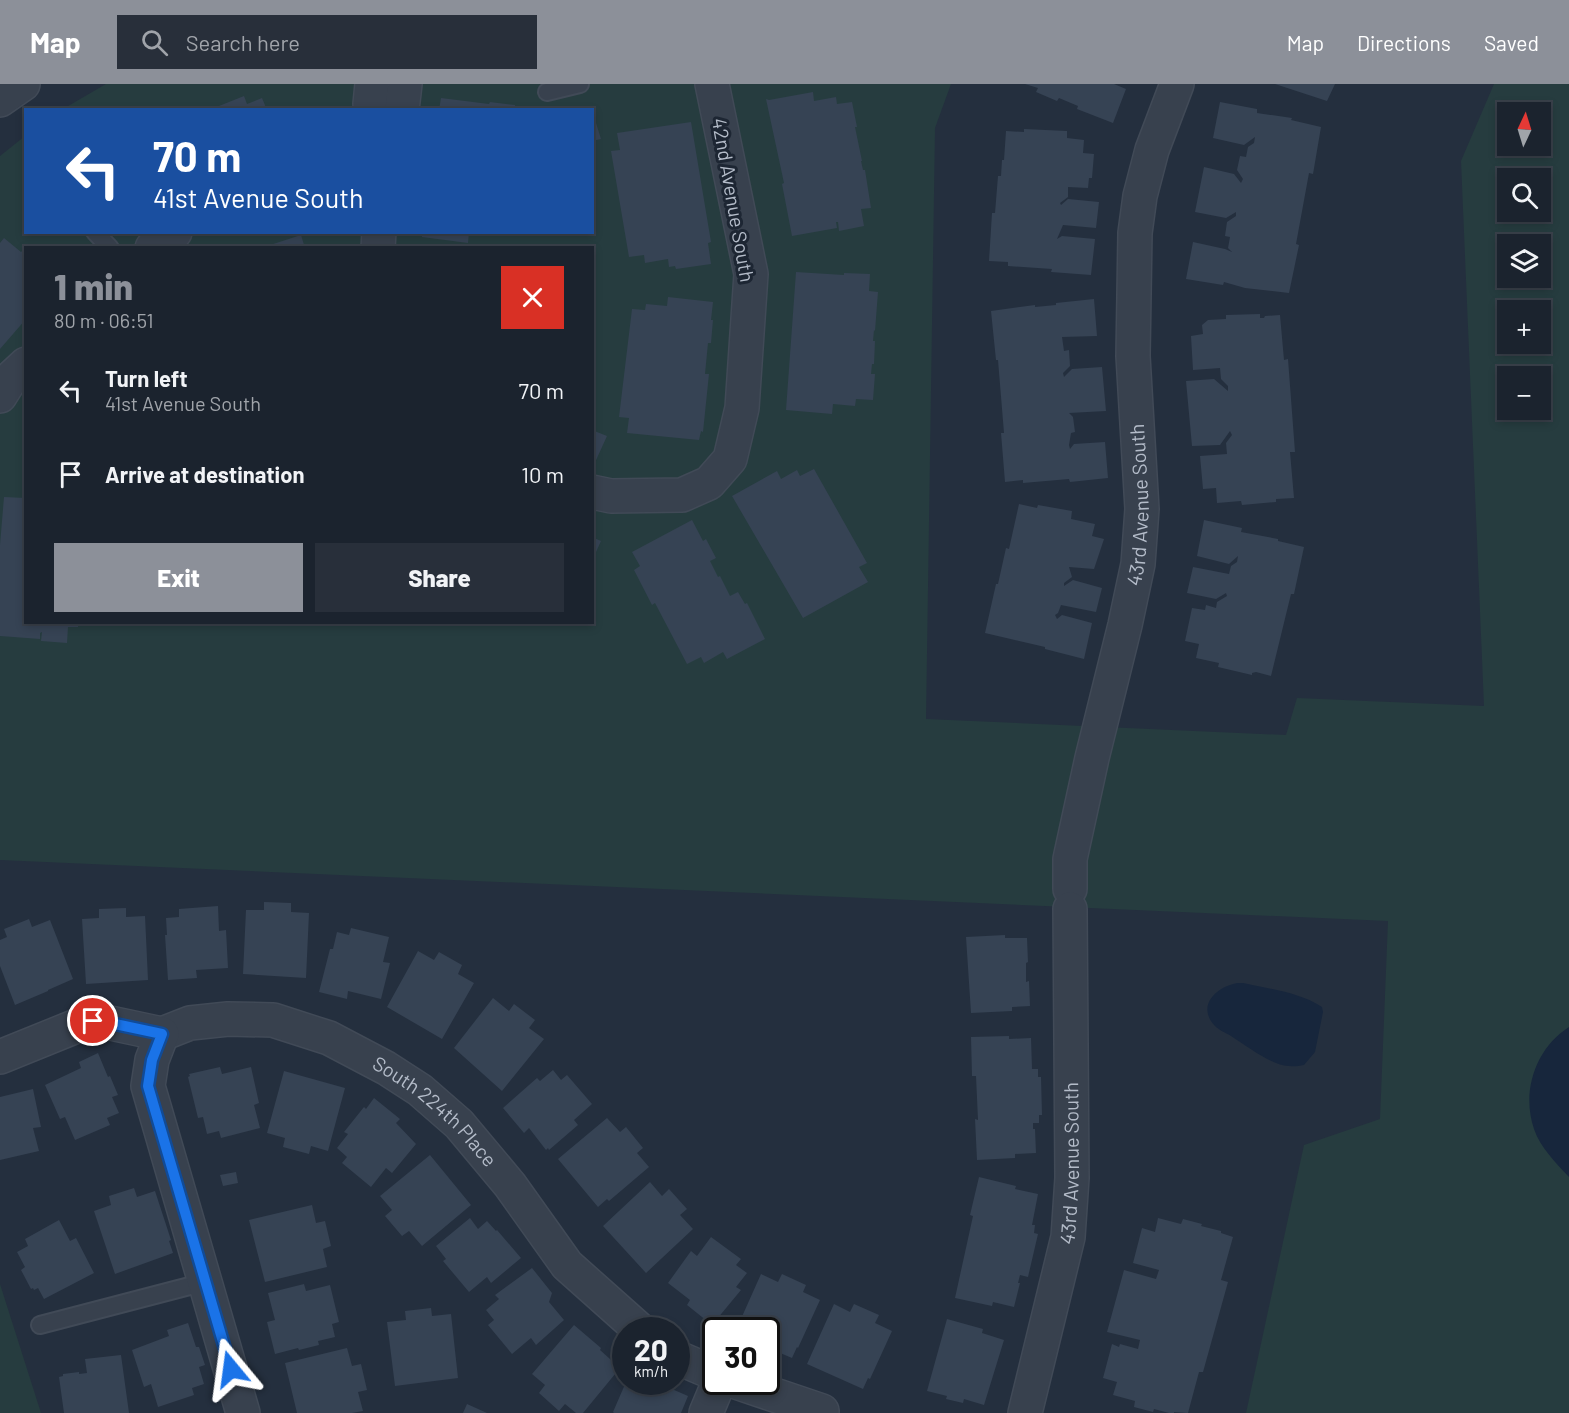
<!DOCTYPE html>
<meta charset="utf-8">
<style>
:root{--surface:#1b232e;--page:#282f3a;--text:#f1f3f6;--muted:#a0a4aa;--line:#39404a;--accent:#8c9099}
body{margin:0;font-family:Barlow,sans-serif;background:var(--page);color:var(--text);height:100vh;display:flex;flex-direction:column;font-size:22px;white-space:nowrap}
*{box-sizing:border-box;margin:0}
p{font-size:20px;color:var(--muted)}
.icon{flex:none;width:33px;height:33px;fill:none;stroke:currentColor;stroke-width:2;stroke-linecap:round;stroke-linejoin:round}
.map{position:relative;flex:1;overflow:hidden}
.details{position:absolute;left:24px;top:162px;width:570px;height:378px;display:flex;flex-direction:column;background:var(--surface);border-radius:0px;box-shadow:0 3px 9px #0003,0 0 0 2px var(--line)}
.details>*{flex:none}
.hud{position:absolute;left:24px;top:24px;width:570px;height:126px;border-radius:0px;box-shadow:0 3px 9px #0003,0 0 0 2px var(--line);background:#1a4fa0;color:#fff;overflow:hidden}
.needle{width:39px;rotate:4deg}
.controls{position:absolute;left:1497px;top:18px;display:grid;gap:12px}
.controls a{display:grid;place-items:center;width:54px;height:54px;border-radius:0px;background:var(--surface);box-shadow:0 3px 9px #0003,0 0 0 2px var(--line);font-size:30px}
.speed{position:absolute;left:612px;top:1233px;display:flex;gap:12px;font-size:30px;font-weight:700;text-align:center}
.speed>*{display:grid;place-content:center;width:78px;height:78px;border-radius:50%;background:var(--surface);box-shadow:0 3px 9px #0003,0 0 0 2px var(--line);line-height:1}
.speed small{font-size:15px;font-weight:400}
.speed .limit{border:3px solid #111;border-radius:9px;background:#fff;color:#111}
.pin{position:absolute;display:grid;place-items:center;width:51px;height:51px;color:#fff;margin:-26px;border:3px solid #fff;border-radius:50%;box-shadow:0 2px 6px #0007}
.me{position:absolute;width:66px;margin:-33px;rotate:344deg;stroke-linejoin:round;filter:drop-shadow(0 0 4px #0008)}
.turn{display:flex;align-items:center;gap:21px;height:126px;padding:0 30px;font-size:27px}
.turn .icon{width:78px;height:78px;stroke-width:2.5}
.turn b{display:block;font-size:42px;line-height:51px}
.round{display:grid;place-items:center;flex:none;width:63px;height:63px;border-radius:0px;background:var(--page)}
.overview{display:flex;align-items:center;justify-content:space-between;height:102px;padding:0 30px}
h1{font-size:36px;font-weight:800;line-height:45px;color:var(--accent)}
.action{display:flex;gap:12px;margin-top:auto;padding:12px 30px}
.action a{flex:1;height:69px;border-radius:0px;background:var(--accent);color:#fff;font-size:24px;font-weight:800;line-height:69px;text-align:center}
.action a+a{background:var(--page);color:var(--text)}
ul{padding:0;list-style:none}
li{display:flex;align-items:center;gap:18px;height:84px;padding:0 30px}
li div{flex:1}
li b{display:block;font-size:22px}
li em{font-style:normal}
header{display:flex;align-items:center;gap:36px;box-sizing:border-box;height:84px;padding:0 30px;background:var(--accent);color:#fff}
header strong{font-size:28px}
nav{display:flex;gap:33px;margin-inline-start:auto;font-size:21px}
.search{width:420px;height:54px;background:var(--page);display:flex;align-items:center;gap:15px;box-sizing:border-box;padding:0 21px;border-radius:0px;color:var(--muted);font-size:22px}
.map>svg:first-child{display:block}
</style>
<header>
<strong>Map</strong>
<div class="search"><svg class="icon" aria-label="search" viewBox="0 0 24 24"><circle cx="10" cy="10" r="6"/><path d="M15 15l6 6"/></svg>Search here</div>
<nav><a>Map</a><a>Directions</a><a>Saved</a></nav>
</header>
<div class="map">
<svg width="1569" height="1329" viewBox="0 0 1569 1329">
<rect width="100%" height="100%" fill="#242f3e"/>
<!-- green -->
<path fill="#263c3f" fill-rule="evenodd" d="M106,0H951L935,44L926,635L1286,651L1297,614L1484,622L1461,77L1494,0H1569V1329H1246L1304,1061L1380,1035L1388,837L0,776V72L25,52L26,148H592V26L63,25ZM1508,28H1540V62H1508ZM1508,94H1540V128H1508ZM1508,160H1540V194H1508ZM26,164H592V538H26ZM1508,226H1540V260H1508ZM1508,292H1540V326H1508Z
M0,1200L41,1329H0Z"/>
<!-- water -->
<path fill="#17263c" d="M1237,899H1243C1269,905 1299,908 1322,923L1323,928L1315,968L1304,981C1295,983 1285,983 1276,979C1261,973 1245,961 1231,952C1226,949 1219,946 1215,942C1196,922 1216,903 1237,899Z
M1569,943V1093C1556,1079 1540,1063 1534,1045C1521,1007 1536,964 1569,943Z"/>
<!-- building -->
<path fill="#364354" d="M1025,0H1114L1126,5L1113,39L1077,25L1078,22L1059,14L1057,17L1036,8L1038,4Z
M1275,0H1335L1327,17Z
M813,8L814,17L836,13L837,20L852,18L857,43H855L862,77H861L863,86H865L871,124L861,125L864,142L839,147L838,138H836L837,144L792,152L782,100L784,99L766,15L769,16Z
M244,12L247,20L262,14L267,26H209Z
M441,14L489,20L490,18L515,21V26H439Z
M1220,18L1257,25V29L1292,34L1291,36L1321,43L1313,90L1309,89L1296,160L1299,161L1289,209L1245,204L1224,198L1223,201L1186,195L1193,158L1225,165L1232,168L1228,164L1230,153L1225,152L1227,138L1236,132V128L1226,134L1195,128L1204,83L1234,90L1241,99L1243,95L1237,86L1240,72L1246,73L1248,63L1254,59L1255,53L1244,61L1213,54Z
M592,26L601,55L592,57Z
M691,38L711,158L708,159L711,180L676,185L675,182L669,183L668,175L645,179L644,171L629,173L611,67L620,66L617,49Z
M1024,45L1067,47V54L1084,56L1083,69L1094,70L1092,94H1089L1088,104L1068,103V113L1060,119L1061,121L1068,115L1099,118L1096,144L1063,141L1057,155L1062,152L1095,155L1091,191L1051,188L1052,185L1008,182V178L989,177L992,129H995L998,92H1001L1002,76H1004L1006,47L1024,48Z
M422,148H469L468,159L422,153Z
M301,151L305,164H264V163Z
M4,154L21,168L26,163V235L0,265V159Z
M796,188L844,191V189L870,190L869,207L878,208L875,247L874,246L873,257H875L874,280H872L871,290H875L873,316L856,315L855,322L833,320L832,330L786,326Z
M668,213L713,218L711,236H713L711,259H708L705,290H709L703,348L701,347L699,356L627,349L629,334L619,333L632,225L645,226L646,220L667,222Z
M1094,215L1097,252L1062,253L1064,267L1069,266L1070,282L1063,289L1064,293L1072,285L1102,283L1106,327L1069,329L1073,333L1075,348L1071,349L1069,361L1070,365L1074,360L1105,358L1108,394L1070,398L1069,395L1023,399V396L1005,398L1001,349H1004L998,276H996L991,227L1035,221V223L1056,221V219Z
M1260,230V234H1264L1265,232L1280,231L1284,276L1288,275L1295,368H1290L1294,414L1276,415V418L1242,421L1241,417L1217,419L1216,404L1203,405L1200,372L1227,370L1226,359L1232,351L1230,347L1220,361L1192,362L1186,297L1214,295L1228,307V302L1221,295L1220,284L1193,286L1191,252L1203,250L1202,241L1208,236L1226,235V231Z
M592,346L607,352L592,385Z
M814,385L867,479L859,483L868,498L803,534L732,412L777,387L781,395L797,386L800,392Z
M4,413L26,414V538H78V543H68L67,559L41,557L42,548L40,549V555L0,552V461Z
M1019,420L1037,424L1038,421L1072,427L1071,435L1095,440L1092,452L1104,455L1094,485L1069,483L1072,493L1064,499V502L1073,496L1102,504L1096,528L1061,521L1058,529L1055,531L1057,535L1062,531L1092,539L1084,575L1045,565V563L985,549L996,500H998L1006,464L1009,465Z
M692,436L703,457L706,455L716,474L710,477L718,493L720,492L730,512L738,508L745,520L747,519L765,555L727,575L723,568L704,579L701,573L687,580L655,519L652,521L634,486L640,482L632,468Z
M1204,436L1242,444L1241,448L1278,455V457L1304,463L1294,510H1291L1271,592L1256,588L1252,589V591L1218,583L1219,579L1196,574L1199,560L1185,557L1192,524L1205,526L1206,521L1216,524L1217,518L1227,512L1226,509L1216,515L1187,509L1193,483L1229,490L1231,482L1237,478L1238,472L1229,480L1197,472Z
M592,453L601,457L592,477Z
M264,818L291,819V828L309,829L306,894L243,890L246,826H264Z
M218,822L219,847L226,846L228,884L196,886L197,894L168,896L165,851H167L166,834L179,833V825Z
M126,824V833L145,832L148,896L86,900L82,835L99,834V825Z
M29,835L32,843L50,836L73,895L48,906V907L15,921L0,882V856L7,853L4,845Z
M351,844L389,853L383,878L390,879L381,915L348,907L347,915L319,908L330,865H333L337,848L349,851Z
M1005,851V854H1027L1028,878L1026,879V898L1029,897L1030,922L1012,923V927L971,929L966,853Z
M418,867L434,876L439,868L462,881L458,890L474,899L442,955L387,923Z
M493,914L509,927L514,920L535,936L529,944L544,955L502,1007L454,964Z
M1009,952V955L1031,954L1032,985H1038V993H1041L1042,1031H1039V1039H1033V1045H1035L1036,1069L1015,1070V1074L977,1076L975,1035L978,1036L976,992H972L971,953Z
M98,969L108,993L110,992L118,1011L112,1013L119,1029L107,1034L110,1041L75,1056L65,1033L60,1035L45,1001L81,984L79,978Z
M220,983L222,990L251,983L259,1019L254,1021L260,1044L221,1054L219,1047L207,1050L203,1033L198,1034L188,993L190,992L189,990Z
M553,986L561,996L567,991L592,1020L574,1036L578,1041L549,1066L548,1064L546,1066L529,1044L524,1049L503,1024L537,994L540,997Z
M284,987L345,1004L328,1067L311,1062L309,1070L283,1063L285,1054L267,1049Z
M33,1005L41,1043L33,1044L39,1067L0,1076V1013Z
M374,1014L400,1035L396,1039L416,1060L392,1089L386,1084L371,1103L342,1079L347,1073L337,1064L348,1050L344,1048L364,1023L366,1025Z
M607,1034L620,1048L626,1043L643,1064L637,1069L649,1083L609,1117L607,1115L598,1123L558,1075Z
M430,1071L471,1121L422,1162L409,1147L402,1152L385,1132L392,1126L380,1112Z
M236,1088L238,1099L223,1102L220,1091Z
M979,1093L1016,1102L1015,1105L1038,1110L1032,1141H1035L1034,1149L1038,1150L1028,1193L1020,1191L1018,1199H1020L1014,1223L993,1218L992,1222L955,1214L973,1132L970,1131Z
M650,1098L662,1112L669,1105L687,1125L680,1131L693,1145L646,1189L603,1142Z
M134,1104L137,1113L155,1107L171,1156L169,1157L173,1169L115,1190L94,1127L111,1121L109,1112Z
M312,1121L316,1139L325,1137L331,1162L323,1165L327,1183L265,1198L249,1136Z
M470,1134L478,1145L487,1137L496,1147L497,1146L521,1174L491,1199L487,1193L469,1208L443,1177L446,1175L436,1162Z
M1158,1134L1181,1140L1183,1135L1202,1140L1201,1142L1221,1147V1149L1233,1153L1221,1196L1228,1198L1203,1288H1199L1188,1329L1174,1328V1329H1169L1154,1325L1153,1328L1134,1323L1135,1317L1113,1311L1117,1298L1103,1294L1112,1260L1119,1263L1120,1260L1138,1265L1140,1256L1107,1248L1124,1186L1156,1195L1159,1186L1133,1179L1142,1144L1155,1148Z
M59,1136L70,1157L76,1154L94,1189L44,1215L38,1204L34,1206L33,1204L31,1205L21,1186L25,1183L17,1168L28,1162L25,1155Z
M711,1153L741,1175L736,1181L747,1189L736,1203L741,1206L712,1241L687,1221L690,1216L668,1199L691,1167L697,1172Z
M532,1184L552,1209L549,1218L564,1236L536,1261L531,1254L512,1270L488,1241L494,1236L486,1226L499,1215L495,1211Z
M761,1190L778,1198L782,1190L806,1201L803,1208L820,1216L798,1264L797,1263L792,1274L766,1263V1246H736Z
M304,1200L306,1207L330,1201L339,1238L332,1240L335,1253L318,1257L319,1261L299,1266L298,1264L275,1270L267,1238L275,1236L268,1209Z
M834,1220L850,1228L854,1220L879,1231L875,1239L892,1247L870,1295L868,1294L863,1305L807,1280Z
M431,1224L432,1232L451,1230L458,1294L395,1302L387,1238L406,1236L405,1227Z
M947,1235L983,1245L982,1249L1004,1256L984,1321L964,1315L963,1319L946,1315L947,1312L927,1307Z
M188,1239L196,1263H199L205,1281L199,1283L204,1300L192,1304L194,1311L158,1323L151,1300L144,1303L132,1266L169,1252L167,1246Z
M574,1241L601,1264L600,1266L620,1284L583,1329H576L565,1320L559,1327L539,1309L545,1301L532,1290Z
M347,1264L352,1282L361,1280L367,1306L358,1308L363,1327L352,1329H297L285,1279Z
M121,1271L129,1329H64L59,1293L63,1292V1290L79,1288V1290L87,1289L85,1275Z
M626,1298H632L661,1310L665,1302L688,1312L681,1329H614L613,1328Z
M467,1320L487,1329H463Z"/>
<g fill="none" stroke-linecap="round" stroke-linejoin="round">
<defs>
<path id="service" d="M547,8L580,0
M95,148L110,164
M40,1241L205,1198"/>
<g id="minor">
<path d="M372,0L370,20L372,26"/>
<path d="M402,26L405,0"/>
<path d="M152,164L175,148"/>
<path d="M378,164L379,148"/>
<path d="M0,312L12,293L26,280"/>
<path d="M592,408L611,412L682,411L709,399L730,375L742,324L751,190L712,0"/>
<path id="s1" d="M1070,805V775L1092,674L1125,541L1138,480L1142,425L1133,272L1135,149L1140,112L1152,66L1177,0"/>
<path id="s2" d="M162,950L190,939L228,935L273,936L329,954L386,984L420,1006L459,1040L510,1101L567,1181L640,1246"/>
<path d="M0,973L79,941L93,937H101L162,950L152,976L148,1002L243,1329"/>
<path d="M676,1273L716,1290"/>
<path d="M736,1298L822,1327"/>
<path d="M706,1329L719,1298"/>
<path id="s3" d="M1025,1329L1068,1153L1072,1094L1070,825"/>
</g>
<path id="tertiary" d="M0,16L23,0"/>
</defs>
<!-- service casing -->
<use href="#service" stroke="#414a57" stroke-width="20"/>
<!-- minor casing -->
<use href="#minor" stroke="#414a57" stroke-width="36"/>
<!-- tertiary casing -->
<use href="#tertiary" stroke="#414a57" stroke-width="36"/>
<!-- service -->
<use href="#service" stroke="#38414e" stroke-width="16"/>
<!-- minor -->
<use href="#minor" stroke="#38414e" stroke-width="33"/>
<!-- tertiary -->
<use href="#tertiary" stroke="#38414e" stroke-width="33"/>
</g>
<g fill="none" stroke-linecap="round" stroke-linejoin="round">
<defs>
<path id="route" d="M93,937H101L162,950L152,976L148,1002L231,1285"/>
</defs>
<!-- route casing -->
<use href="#route" stroke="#114b97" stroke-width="15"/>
<!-- route -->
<use href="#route" stroke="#1a73e8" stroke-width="10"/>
</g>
<g text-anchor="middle" stroke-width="6" stroke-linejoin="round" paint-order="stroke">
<!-- street labels -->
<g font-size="20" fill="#b4bcc9" stroke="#1d2633">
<text transform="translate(733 116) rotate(80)" y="7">42nd Avenue South</text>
<text dy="7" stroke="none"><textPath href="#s1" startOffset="392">43rd Avenue South</textPath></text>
<text dy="7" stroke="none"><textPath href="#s2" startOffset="302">South 224th Place</textPath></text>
<text dy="7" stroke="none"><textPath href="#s3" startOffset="255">43rd Avenue South</textPath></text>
</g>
</g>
</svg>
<div class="controls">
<a><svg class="needle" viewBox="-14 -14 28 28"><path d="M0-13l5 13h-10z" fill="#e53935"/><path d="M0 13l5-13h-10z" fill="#a0a4aa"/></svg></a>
<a><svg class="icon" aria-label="search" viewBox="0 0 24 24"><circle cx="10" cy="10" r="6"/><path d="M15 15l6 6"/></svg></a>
<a><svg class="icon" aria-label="layers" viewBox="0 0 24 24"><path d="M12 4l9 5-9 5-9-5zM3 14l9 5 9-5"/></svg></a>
<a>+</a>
<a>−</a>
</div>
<div class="speed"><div>20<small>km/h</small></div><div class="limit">30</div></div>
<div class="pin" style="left:93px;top:937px;background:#d93025"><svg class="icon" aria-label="arrive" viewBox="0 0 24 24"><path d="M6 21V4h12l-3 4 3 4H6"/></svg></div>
<svg class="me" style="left:231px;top:1285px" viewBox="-20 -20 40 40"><path d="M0-17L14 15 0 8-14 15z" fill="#1a73e8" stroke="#fff" stroke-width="4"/></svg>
<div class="hud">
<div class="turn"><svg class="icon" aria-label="left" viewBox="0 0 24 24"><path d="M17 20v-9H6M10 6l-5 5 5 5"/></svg><div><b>70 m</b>41st Avenue South</div></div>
</div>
<section class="details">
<div class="overview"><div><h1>1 min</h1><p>80 m · 06:51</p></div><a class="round" style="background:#d93025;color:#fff"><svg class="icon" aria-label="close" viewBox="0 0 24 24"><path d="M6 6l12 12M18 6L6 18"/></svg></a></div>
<ul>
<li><svg class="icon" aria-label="left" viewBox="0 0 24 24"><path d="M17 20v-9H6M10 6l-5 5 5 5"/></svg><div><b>Turn left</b><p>41st Avenue South</p></div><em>70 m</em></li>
<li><svg class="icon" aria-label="arrive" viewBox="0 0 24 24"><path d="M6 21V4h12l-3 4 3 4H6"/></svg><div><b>Arrive at destination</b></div><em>10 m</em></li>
</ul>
<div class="action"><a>Exit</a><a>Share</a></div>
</section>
</div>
